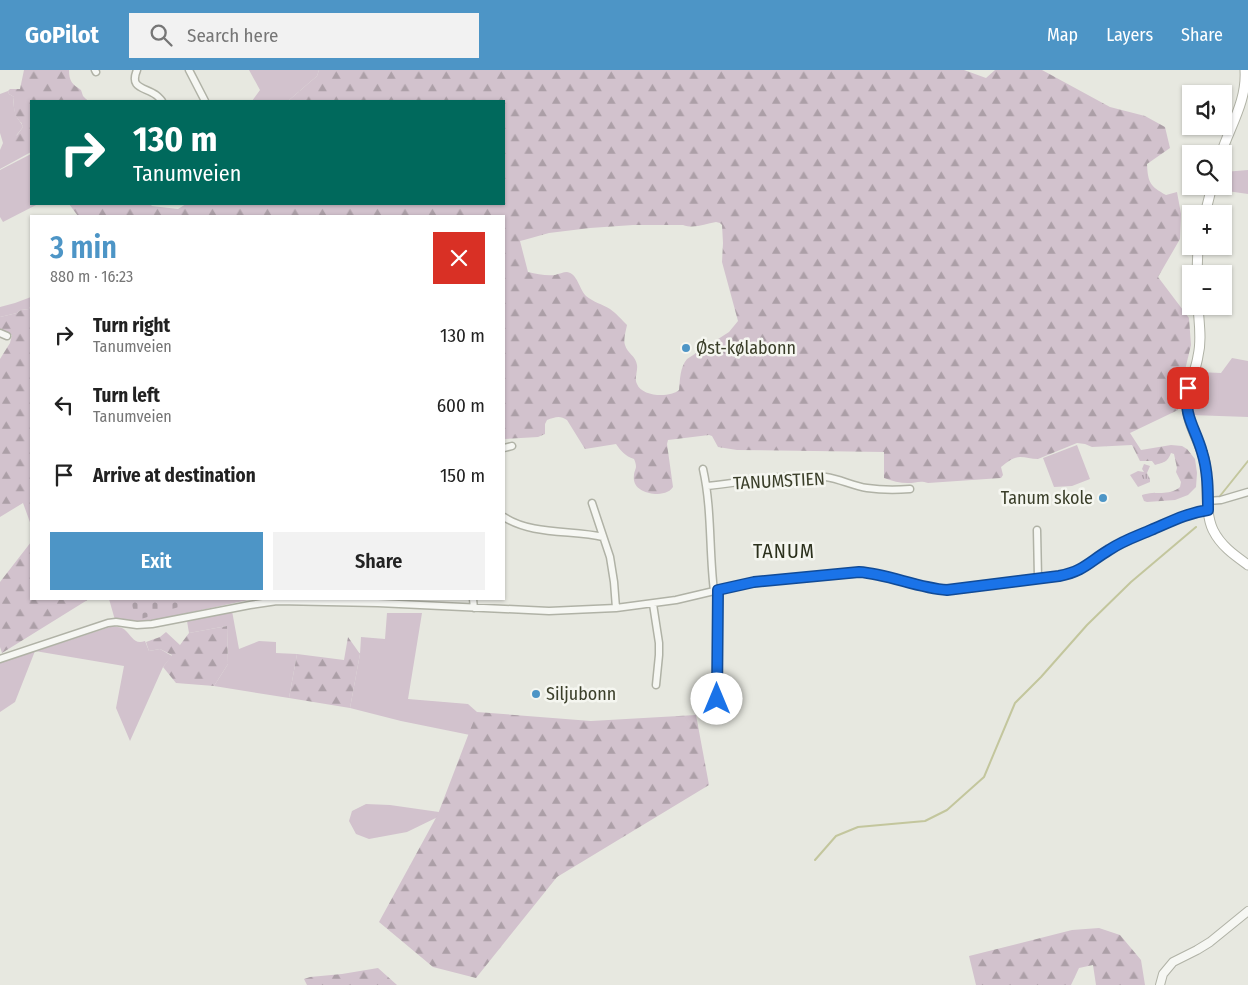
<!DOCTYPE html>
<meta charset="utf-8">
<style>
:root{--surface:#fff;--page:#f2f2f2;--text:#222;--muted:#767676;--accent:#4d95c6}
body{margin:0;font-family:"Fira Sans Condensed",sans-serif;background:var(--page);color:var(--text);height:100vh;display:flex;flex-direction:column;font-size:19px;white-space:nowrap}
*{box-sizing:border-box;margin:0}
p{font-size:16px;color:var(--muted)}
.icon{flex:none;width:28px;height:28px;fill:none;stroke:currentColor;stroke-width:2;stroke-linecap:round;stroke-linejoin:round}
.map{position:relative;flex:1;overflow:hidden}
.drawer{position:absolute;left:30px;top:145px;width:475px;height:385px;display:flex;flex-direction:column;background:var(--surface);border-radius:0px;box-shadow:0 1px 4px #0004}
.drawer>*{flex:none}
.hud{position:absolute;left:30px;top:30px;width:475px;height:105px;border-radius:0px;box-shadow:0 1px 4px #0004;background:#00695c;color:#fff;overflow:hidden}
.controls{position:absolute;left:1182px;top:15px;display:grid;gap:10px}
.controls a{display:grid;place-items:center;width:50px;height:50px;border-radius:0px;background:var(--surface);box-shadow:0 1px 4px #0004;font-size:25px}
.pin{position:absolute;display:grid;place-items:center;width:42px;height:42px;color:#fff;margin:-21px;border-radius:10px;box-shadow:0 2px 8px #0006}
.me{position:absolute;width:55px;margin:-28px;rotate:0deg;stroke-linejoin:round;filter:drop-shadow(0 0 4px #0008)}
.turn{display:flex;align-items:center;gap:18px;height:105px;padding:0 20px;font-size:22px}
.turn .icon{width:65px;height:65px;stroke-width:2.5}
.turn b{display:block;font-size:35px;line-height:42px}
.round{display:grid;place-items:center;flex:none;width:52px;height:52px;border-radius:0px;background:var(--page)}
.summary{display:flex;align-items:center;justify-content:space-between;height:85px;padding:0 20px}
h1{font-size:30px;font-weight:600;line-height:38px;color:var(--accent)}
.action{display:flex;gap:10px;margin-top:auto;padding:10px 20px}
.action a{flex:1;height:58px;border-radius:0px;background:var(--accent);color:#fff;font-size:20px;font-weight:600;line-height:58px;text-align:center}
.action a+a{background:var(--page);color:var(--text)}
ul{padding:0;list-style:none}
li{display:flex;align-items:center;gap:15px;height:70px;padding:0 20px}
li div{flex:1}
li b{display:block;font-size:19px}
li em{font-style:normal}
header{display:flex;align-items:center;gap:30px;box-sizing:border-box;height:70px;padding:0 25px;background:var(--accent);color:#fff}
header strong{font-size:24px}
nav{display:flex;gap:28px;margin-inline-start:auto;font-size:18px}
.search{width:350px;height:45px;background:var(--page);display:flex;align-items:center;gap:12px;box-sizing:border-box;padding:0 18px;border-radius:0px;color:var(--muted);font-size:19px}
.map>svg:first-child{display:block}
</style>
<header>
<strong>GoPilot</strong>
<div class="search"><svg class="icon" aria-label="search" viewBox="0 0 24 24"><circle cx="10" cy="10" r="6"/><path d="M15 15l6 6"/></svg>Search here</div>
<nav><a>Map</a><a>Layers</a><a>Share</a></nav>
</header>
<div class="map">
<svg width="1248" height="915" viewBox="0 0 1248 915">
<defs>
<pattern id="forest-firs" width="22" height="20" patternUnits="userSpaceOnUse" patternTransform="scale(1.25)"><rect width="22" height="20" fill="#d2c2cd"/><path d="M5 1l3.5 6h-7zM16 11l3.5 6h-7z" fill="#ac9fa7"/></pattern>
<pattern id="cemetery-stones" width="16" height="16" patternUnits="userSpaceOnUse" patternTransform="scale(1.25)"><rect width="16" height="16" fill="#d2c2cd"/><path d="M2 7V4a2 2 0 0 1 4 0v3zM10 15v-3a2 2 0 0 1 4 0v3z" fill="#ac9fa7"/></pattern>
<pattern id="park-tufts" width="24" height="20" patternUnits="userSpaceOnUse" patternTransform="scale(1.25)"><rect width="24" height="20" fill="#d2c2cd"/><path d="M3 7l-1-3M5 7V3M7 7l1-3M15 17l-1-3M17 17v-4M19 17l1-3" fill="none" stroke="#ac9fa7"/></pattern>
</defs>
<rect width="100%" height="100%" fill="#e7e8e0"/>
<!-- grass -->
<path fill="#d2c2cd" d="M249,0H319L317,6L288,31H252L260,20Z
M8,21L9,24L14,27C13,35 14,42 18,49C20,52 22,54 23,57L15,67L27,72H30L31,68V82L0,99V80L3,73L0,63V24Z
M31,84V134H38L3,152L0,147V100Z
M1248,100V124L1220,120L1221,116H1224V102Z
M31,227V234L29,239L21,240L17,243L0,247V237L15,233Z
M1232,288L1248,291V347L1191,345C1189,329 1194,316 1198,302L1221,303Z
M1077,375L1090,409L1072,416L1054,417L1043,388Z
M109,529H253L145,552L115,550Z
M232,541L239,579L259,571L276,572V583L297,584L289,628L214,616L228,594L227,556L189,563L187,551Z
M387,543H422L408,629L468,634L477,642L475,666L401,651L350,638L360,584L361,567L385,569Z
M113,556C117,557 122,557 125,560C132,566 134,575 145,571L149,581L160,579L172,586L163,597L130,671L116,638L124,596L35,581L15,632L0,642V593Z
M366,734L390,735L446,743L407,762L369,769L356,764L349,751L352,741Z"/>
<!-- forest -->
<path fill="url(#forest-firs)" fill-rule="evenodd" d="M24,0H69C69,11 72,14 81,20L83,26L88,31H31V68L30,72L16,77L10,70L12,67L17,65L23,57C20,49 23,56 18,49C13,42 14,35 14,27L9,24L8,21L10,19H20Z
M319,0H964L986,8L995,0H1042L1110,37L1145,46L1165,57L1170,78L1147,94C1148,113 1150,116 1166,125L1177,122L1181,144L1180,169L1158,207L1189,248L1191,275L1180,321L1178,340L1130,363L1141,380L1171,375L1182,376L1187,379L1195,389L1197,403L1196,417L1188,425L1175,430L1147,432L1144,431L1142,426V425C1156,420 1168,427 1180,417L1181,412L1176,402L1177,398L1174,384L1171,383C1167,393 1164,392 1155,395L1152,391H1140L1132,375L1092,377L1085,374L1077,373L1038,389C1031,389 1026,387 1020,387C1013,387 1007,392 1001,397L1003,405L1001,408L928,413C920,410 916,413 908,413C900,413 892,411 884,408V382L737,380L718,377L712,366L709,365L668,370L667,374L673,417C669,423 662,424 655,424C644,423 632,418 634,405C634,403 636,398 636,397C636,394 635,391 634,389C625,386 621,381 616,374L585,379L567,350C560,345 555,347 547,350L545,354V364L538,367L504,369V146H78L69,134H150L152,136L178,139L186,134H504V31H288L317,6ZM716,152L720,153L722,155L723,173L722,192L738,251L729,262L687,289C680,297 680,309 679,320C670,328 642,327 637,314C634,308 638,301 637,295C636,286 627,283 625,275C623,269 626,261 627,255C622,250 616,243 610,239C602,234 593,232 586,226C579,219 578,204 567,202C563,202 559,204 555,205C546,206 537,204 528,202L520,171L524,170L549,163L590,158L633,155H683C694,159 705,154 716,152Z
M31,234V455L23,433L0,447V289L10,273L12,265L0,262V247L17,243L21,240L29,239Z
M31,472V529H89L2,583L0,577V512Z
M227,556L228,594L214,616L176,613L163,597L172,585L160,579L149,581L146,572L160,567L166,562L180,575L189,563Z
M348,567L360,584L350,638L289,628L297,584L344,590Z
M477,642L591,651L696,645L709,715L557,807L476,908L433,897L379,852L438,744Z
M1099,858L1120,865L1141,890L1145,915H1096L1093,895L1079,898L1071,915H976L969,886L1072,860Z
M378,898L397,915H307L304,909L310,907L342,904Z"/>
<!-- cemetery -->
<path fill="url(#cemetery-stones)" d="M129,529H188L191,533L138,550Z"/>
<!-- park -->
<path fill="url(#park-tufts)" d="M1144,394L1150,396L1147,403L1150,409V412L1138,417L1130,405L1138,401L1144,402L1142,399Z"/>
<g fill="none" stroke-linecap="round" stroke-linejoin="round">
<!-- stream -->
<path stroke="#c3c69d" stroke-width="2" d="M1220,426L1248,391
M815,790L836,766L858,757L925,751L947,740L984,707L1015,633L1041,607L1087,555L1131,512L1196,457"/>
<defs>
<path id="minor" d="M95,0L96,2
M137,0C129,19 145,17 156,25C159,27 160,29 162,31
M189,0L205,31
M0,263L7,266
M504,378L512,376
M703,399C712,439 709,481 714,521
M707,416C744,412 790,403 826,407C840,409 853,416 867,418C881,420 896,420 910,419
M1208,431L1221,430L1248,422
M592,433L610,487L614,512L616,538
M504,447C531,465 572,460 603,467
M1037,460L1038,508
M473,529L474,538
M653,534L659,573V585L656,615
M0,589L108,553L116,552L137,555L152,554L250,535L277,531L378,533L549,541L616,538L676,530L748,513L859,503H874L931,518L947,520L1071,504L1078,501L1090,494L1109,479L1119,474L1177,448L1192,443L1208,441
M717,629L718,520"/>
<path id="tertiary" d="M1160,915L1163,904L1173,892L1197,880L1210,872L1248,841"/>
<path id="secondary" d="M1221,84C1230,56 1247,31 1245,0
M1205,144L1212,116
M1197,204L1198,176
M1198,236C1199,253 1202,270 1198,286C1196,301 1188,314 1187,330C1185,352 1200,371 1205,392C1209,413 1204,441 1213,460C1221,476 1234,485 1248,495"/>
</defs>
<!-- minor casing -->
<use href="#minor" stroke="#b0b2a6" stroke-width="9"/>
<!-- tertiary casing -->
<use href="#tertiary" stroke="#b0b2a6" stroke-width="10"/>
<!-- secondary casing -->
<use href="#secondary" stroke="#b0b2a6" stroke-width="11"/>
<!-- minor -->
<use href="#minor" stroke="#f6f7f3" stroke-width="6"/>
<!-- tertiary -->
<use href="#tertiary" stroke="#f6f7f3" stroke-width="8"/>
<!-- secondary -->
<use href="#secondary" stroke="#fff" stroke-width="9"/>
</g>
<g fill="none" stroke-linecap="round" stroke-linejoin="round">
<defs>
<path id="route" d="M717,629L718,520L754,512L859,502C889,504 917,518 947,520L1059,506C1084,501 1089,492 1109,480C1122,471 1137,466 1151,460C1170,452 1187,443 1208,440C1208,421 1208,401 1202,382C1195,357 1183,346 1188,318"/>
</defs>
<!-- route casing -->
<use href="#route" stroke="#114b97" stroke-width="12"/>
<!-- route -->
<use href="#route" stroke="#1a73e8" stroke-width="9"/>
</g>
<!-- markers -->
<g fill="#4d95c6" stroke="#f5f6f0" stroke-width="2">
<circle cx="686" cy="278" r="5"/>
<circle cx="1103" cy="428" r="5"/>
<circle cx="536" cy="624" r="5"/>
</g>
<g text-anchor="middle" stroke-width="5" stroke-linejoin="round" paint-order="stroke">
<!-- poi labels -->
<g font-size="18" fill="#3b3f2a" stroke="#f5f6f0" text-anchor="start">
<text x="696" y="284">Øst-kølabonn</text>
<text x="1093" y="434" text-anchor="end">Tanum skole</text>
<text x="546" y="630">Siljubonn</text>
</g>
<!-- street labels -->
<g font-size="18" fill="#3b3f2a" stroke="#f5f6f0">
<text transform="translate(779 411) rotate(-3)" y="6">TANUMSTIEN</text>
</g>
<!-- quarter labels -->
<g font-size="20" letter-spacing="1" fill="#2b301c" stroke="#f5f6f0">
<text x="784" y="488">TANUM</text>
</g>
</g>
</svg>
<div class="controls">
<a><svg class="icon" aria-label="sound" viewBox="0 0 24 24"><path d="M4 9h4l5-4v14l-5-4H4zM17 9q2 3 0 6"/></svg></a>
<a><svg class="icon" aria-label="search" viewBox="0 0 24 24"><circle cx="10" cy="10" r="6"/><path d="M15 15l6 6"/></svg></a>
<a>+</a>
<a>−</a>
</div>
<div class="pin" style="left:1188px;top:318px;background:#d93025"><svg class="icon" aria-label="arrive" viewBox="0 0 24 24"><path d="M6 21V4h12l-3 4 3 4H6"/></svg></div>
<svg class="me" style="left:717px;top:629px" viewBox="-20 -20 40 40"><circle r="19" fill="#fff"/><path d="M0-13L10 11 0 6-10 11z" fill="#1a73e8"/></svg>
<div class="hud">
<div class="turn"><svg class="icon" aria-label="right" viewBox="0 0 24 24"><path d="M7 20v-9h11M14 6l5 5-5 5"/></svg><div><b>130 m</b>Tanumveien</div></div>
</div>
<section class="drawer">
<div class="summary"><div><h1>3 min</h1><p>880 m · 16:23</p></div><a class="round" style="background:#d93025;color:#fff"><svg class="icon" aria-label="close" viewBox="0 0 24 24"><path d="M6 6l12 12M18 6L6 18"/></svg></a></div>
<ul>
<li><svg class="icon" aria-label="right" viewBox="0 0 24 24"><path d="M7 20v-9h11M14 6l5 5-5 5"/></svg><div><b>Turn right</b><p>Tanumveien</p></div><em>130 m</em></li>
<li><svg class="icon" aria-label="left" viewBox="0 0 24 24"><path d="M17 20v-9H6M10 6l-5 5 5 5"/></svg><div><b>Turn left</b><p>Tanumveien</p></div><em>600 m</em></li>
<li><svg class="icon" aria-label="arrive" viewBox="0 0 24 24"><path d="M6 21V4h12l-3 4 3 4H6"/></svg><div><b>Arrive at destination</b></div><em>150 m</em></li>
</ul>
<div class="action"><a>Exit</a><a>Share</a></div>
</section>
</div>
